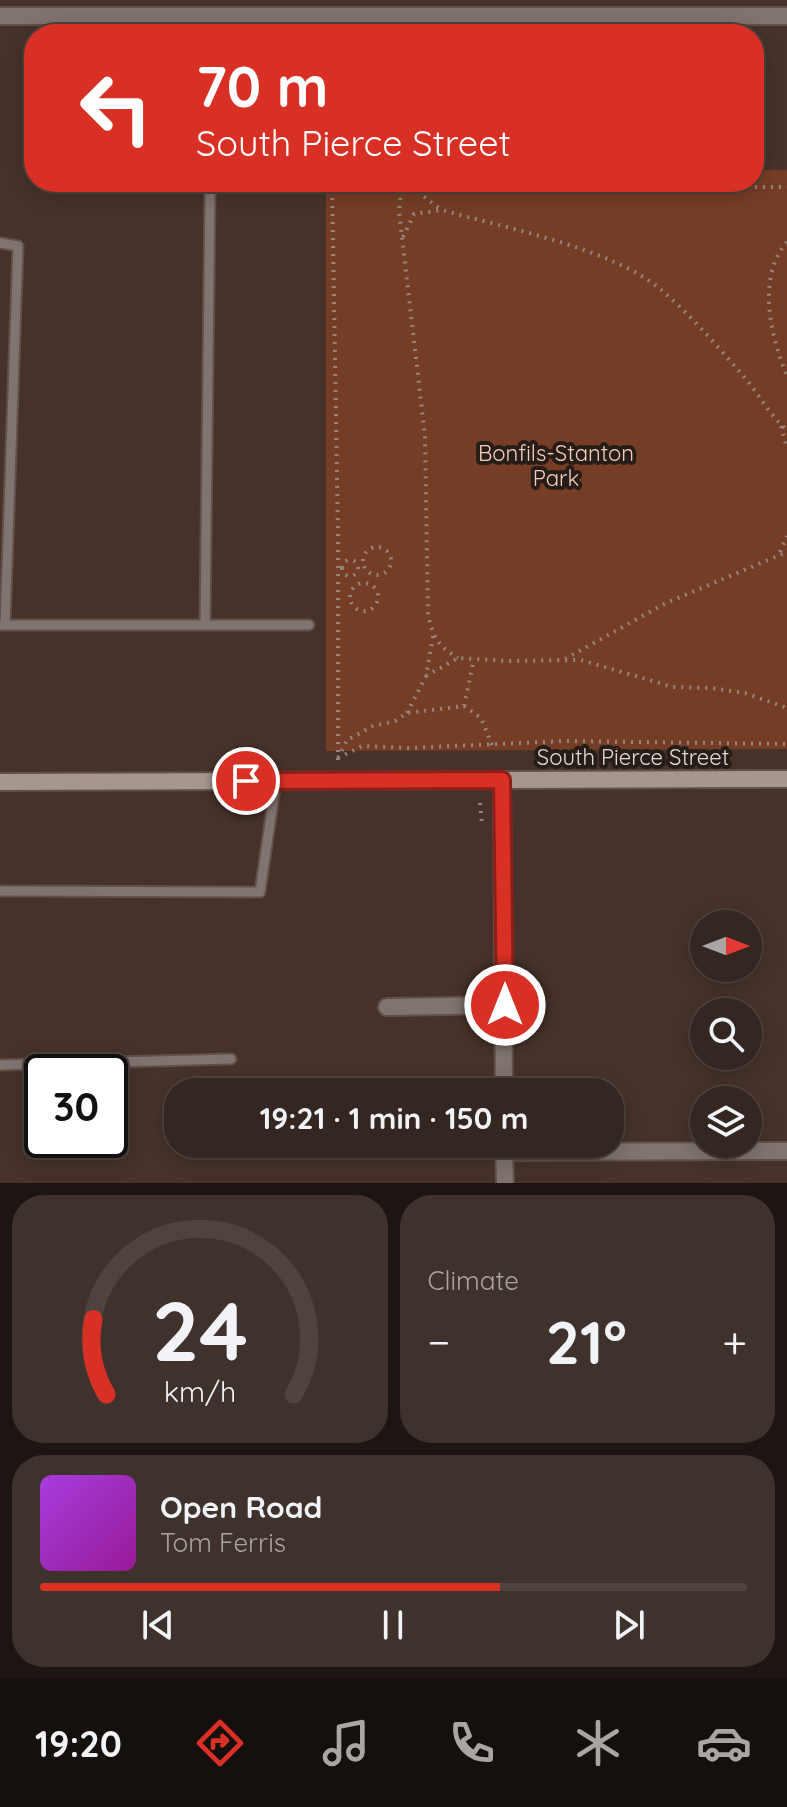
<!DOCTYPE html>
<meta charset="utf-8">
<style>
:root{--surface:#342620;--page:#3f322d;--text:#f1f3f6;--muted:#a9a5a5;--line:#4e433e;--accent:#d93025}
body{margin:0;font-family:Quicksand,sans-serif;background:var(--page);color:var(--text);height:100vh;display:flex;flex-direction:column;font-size:30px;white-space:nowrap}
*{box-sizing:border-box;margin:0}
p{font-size:26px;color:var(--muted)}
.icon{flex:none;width:44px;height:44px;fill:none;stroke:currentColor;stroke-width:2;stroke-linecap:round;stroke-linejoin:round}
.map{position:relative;height:1183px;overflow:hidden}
.details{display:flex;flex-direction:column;gap:12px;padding:12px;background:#1d1512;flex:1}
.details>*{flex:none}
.banner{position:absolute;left:24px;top:24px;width:740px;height:168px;border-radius:32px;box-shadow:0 4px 20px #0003,0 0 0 2px var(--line);background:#d93025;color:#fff;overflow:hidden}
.needle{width:52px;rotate:90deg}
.controls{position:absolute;left:690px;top:910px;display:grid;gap:16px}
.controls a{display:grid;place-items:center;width:72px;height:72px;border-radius:50%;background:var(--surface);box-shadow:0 4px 20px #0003,0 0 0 2px var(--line);font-size:40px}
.speed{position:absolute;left:24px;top:1054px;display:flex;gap:16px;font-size:40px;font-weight:700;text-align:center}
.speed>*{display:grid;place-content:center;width:104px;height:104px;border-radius:50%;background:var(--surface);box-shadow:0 4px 20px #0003,0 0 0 2px var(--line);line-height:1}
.speed .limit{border:4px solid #111;border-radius:12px;background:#fff;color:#111}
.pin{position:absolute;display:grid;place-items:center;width:68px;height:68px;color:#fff;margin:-34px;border:4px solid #fff;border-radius:50%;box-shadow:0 2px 8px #0007}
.me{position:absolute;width:88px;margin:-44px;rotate:0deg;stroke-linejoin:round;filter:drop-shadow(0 0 6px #0008)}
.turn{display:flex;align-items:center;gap:28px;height:168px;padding:0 40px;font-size:36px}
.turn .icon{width:104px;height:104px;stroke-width:2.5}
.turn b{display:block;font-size:56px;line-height:68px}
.big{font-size:60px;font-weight:700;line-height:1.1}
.details .tile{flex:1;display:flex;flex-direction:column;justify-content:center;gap:12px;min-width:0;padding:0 28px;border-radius:32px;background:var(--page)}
.details .dial{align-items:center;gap:0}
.dial svg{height:208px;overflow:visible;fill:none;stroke:var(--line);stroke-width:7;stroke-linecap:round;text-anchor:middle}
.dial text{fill:var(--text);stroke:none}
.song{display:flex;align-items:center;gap:24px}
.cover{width:96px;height:96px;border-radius:12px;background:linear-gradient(135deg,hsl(280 70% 55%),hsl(300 70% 35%))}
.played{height:8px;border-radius:4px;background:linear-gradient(90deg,var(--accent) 65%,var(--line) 65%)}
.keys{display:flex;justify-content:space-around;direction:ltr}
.heat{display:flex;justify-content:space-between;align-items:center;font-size:44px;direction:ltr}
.details .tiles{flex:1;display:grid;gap:12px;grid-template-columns:1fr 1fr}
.tile:last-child{grid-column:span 2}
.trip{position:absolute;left:164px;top:1078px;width:460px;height:80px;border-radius:32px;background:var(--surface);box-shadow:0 4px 20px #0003,0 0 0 2px var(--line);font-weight:700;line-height:80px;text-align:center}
.tabs{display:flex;height:128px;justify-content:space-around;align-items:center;background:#150f0d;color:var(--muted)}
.tabs .icon{width:56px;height:56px}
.tabs .on{color:var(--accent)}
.tabs b{font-size:36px;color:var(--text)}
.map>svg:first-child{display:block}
</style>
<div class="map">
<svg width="787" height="1183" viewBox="0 0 787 1183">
<rect width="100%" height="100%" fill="#46322a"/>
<path fill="#753d25" d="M754,170h33v579l-461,2v-569h428z"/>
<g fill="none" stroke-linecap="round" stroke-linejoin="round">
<g stroke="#625048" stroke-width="13">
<path id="lane" d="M0,243l18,3 -13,379
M0,625h309
M205,625l5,-432
M0,891l260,1 16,-111
M0,1065l231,-6"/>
</g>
<g stroke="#625048" stroke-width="20">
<path id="street" d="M0,16h787
M502,780l2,312
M387,1007l118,-2
M504,1145l1,38
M504,1152l283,-1"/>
</g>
<g stroke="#625048" stroke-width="20">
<path id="secondary" d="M0,782l787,-3"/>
</g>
<path stroke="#95857e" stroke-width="4" stroke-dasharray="2 6" stroke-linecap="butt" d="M332,182l6,353v229
M402,182l-3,29 26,225 3,179c6,23 9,30 30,43
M405,182l35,27
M443,182l118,5h226
M403,237l11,-23 28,-4c63,18 169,38 218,79 30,25 59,59 85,89 14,16 25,38 42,52
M787,242c-31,35 -16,96 0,134
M781,426l6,22
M363 561a14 14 0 1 1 28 0a14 14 0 1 1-28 0Z
M780,552l7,-16
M342 568a8 8 0 1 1 16 0a8 8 0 1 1-16 0Z
M350 597a14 14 0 1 1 28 0a14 14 0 1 1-28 0Z
M565,659l101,-56 121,-51
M426,676l32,-18 51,3 72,-1 92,27 38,1 34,5 42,15
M464,706l10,-47
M407,713l19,-37 7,-40
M338,758l24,-12 47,2 156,-7 222,3
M338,758l9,-18 26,-14 22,-5 12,-8 57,-7 17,12 11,27
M480,803l2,21"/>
<use href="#lane" stroke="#7f7470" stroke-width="9"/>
<use href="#street" stroke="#7f7470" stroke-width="16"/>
<use href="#secondary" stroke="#a6968f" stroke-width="16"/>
</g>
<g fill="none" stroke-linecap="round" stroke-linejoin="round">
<g stroke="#8d1f18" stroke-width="20">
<path id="route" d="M246,781l256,-1 3,225"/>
</g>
<use href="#route" stroke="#d93025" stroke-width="14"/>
</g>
<g text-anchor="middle" stroke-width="8" stroke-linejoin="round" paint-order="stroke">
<g font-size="22" fill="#f9ccba" stroke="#261d19">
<text x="556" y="461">Bonfils-Stanton<tspan x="556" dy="25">Park</tspan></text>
</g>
<g font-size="22" fill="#e4d7d2" stroke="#261d19">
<text x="633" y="765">South Pierce Street</text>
</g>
</g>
</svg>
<div class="controls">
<a><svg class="needle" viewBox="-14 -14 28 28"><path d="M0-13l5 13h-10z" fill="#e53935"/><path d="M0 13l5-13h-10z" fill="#a9a5a5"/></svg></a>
<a><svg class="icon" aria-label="search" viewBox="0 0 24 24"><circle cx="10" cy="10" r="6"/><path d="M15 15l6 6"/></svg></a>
<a><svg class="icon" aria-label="layers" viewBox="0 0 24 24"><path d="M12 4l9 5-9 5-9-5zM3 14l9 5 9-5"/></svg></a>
</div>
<div class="speed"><div class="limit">30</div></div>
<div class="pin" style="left:246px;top:781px;background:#d93025"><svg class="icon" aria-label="arrive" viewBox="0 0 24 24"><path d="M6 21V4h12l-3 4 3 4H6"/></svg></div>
<svg class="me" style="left:505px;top:1005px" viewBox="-20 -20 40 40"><circle r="17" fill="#d93025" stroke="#fff" stroke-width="3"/><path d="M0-11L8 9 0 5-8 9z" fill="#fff"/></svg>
<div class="trip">19:21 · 1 min · 150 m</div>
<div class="banner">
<div class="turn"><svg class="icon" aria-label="left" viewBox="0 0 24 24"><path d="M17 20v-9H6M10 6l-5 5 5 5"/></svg><div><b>70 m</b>South Pierce Street</div></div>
</div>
</div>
<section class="details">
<div class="tiles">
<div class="tile dial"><svg viewBox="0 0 100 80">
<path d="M14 69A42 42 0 1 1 86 69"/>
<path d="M14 69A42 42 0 0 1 9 40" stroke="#d93025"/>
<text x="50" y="56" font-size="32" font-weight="700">24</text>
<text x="50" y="72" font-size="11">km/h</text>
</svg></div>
<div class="tile"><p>Climate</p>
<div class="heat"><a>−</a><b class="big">21°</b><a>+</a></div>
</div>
<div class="tile">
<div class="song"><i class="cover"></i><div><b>Open Road</b><p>Tom Ferris</p></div></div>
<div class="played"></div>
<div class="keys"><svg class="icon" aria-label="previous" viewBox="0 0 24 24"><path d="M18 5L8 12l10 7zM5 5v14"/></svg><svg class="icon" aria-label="pause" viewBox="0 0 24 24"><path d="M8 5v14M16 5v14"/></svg><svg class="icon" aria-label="next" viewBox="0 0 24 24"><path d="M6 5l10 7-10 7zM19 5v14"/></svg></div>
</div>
</div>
</section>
<nav class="tabs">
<b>19:20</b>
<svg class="icon on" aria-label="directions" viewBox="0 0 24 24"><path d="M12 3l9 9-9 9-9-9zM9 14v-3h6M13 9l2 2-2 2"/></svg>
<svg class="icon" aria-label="music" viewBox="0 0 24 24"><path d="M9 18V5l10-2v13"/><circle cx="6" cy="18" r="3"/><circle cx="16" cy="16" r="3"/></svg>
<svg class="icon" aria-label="phone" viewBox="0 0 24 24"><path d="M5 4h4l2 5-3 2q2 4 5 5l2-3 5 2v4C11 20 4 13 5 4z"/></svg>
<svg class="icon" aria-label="climate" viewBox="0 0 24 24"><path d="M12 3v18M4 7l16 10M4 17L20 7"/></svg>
<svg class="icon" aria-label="car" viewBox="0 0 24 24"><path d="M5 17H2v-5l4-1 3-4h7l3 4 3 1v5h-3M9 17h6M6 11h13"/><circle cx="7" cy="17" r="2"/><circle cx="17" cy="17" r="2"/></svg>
</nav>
